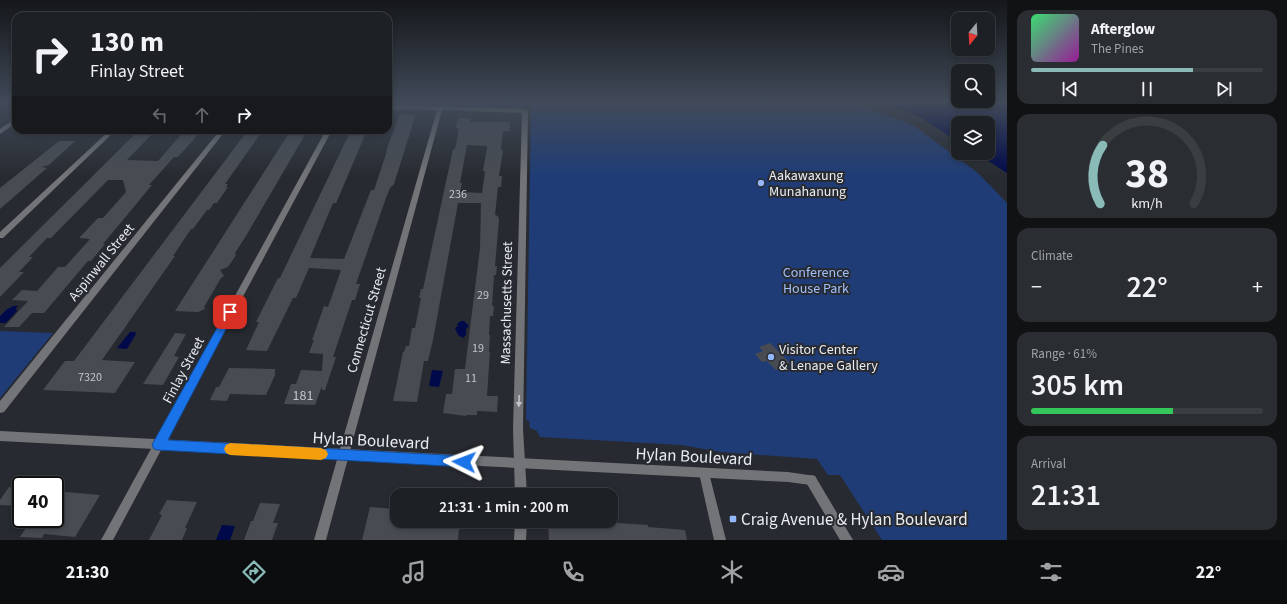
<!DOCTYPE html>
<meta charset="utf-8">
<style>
:root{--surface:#1d2024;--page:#2a2d31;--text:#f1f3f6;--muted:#a0a3a6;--line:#3b3e41;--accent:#8bbbb9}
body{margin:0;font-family:"Source Sans 3",sans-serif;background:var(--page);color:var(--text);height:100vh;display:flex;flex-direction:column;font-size:15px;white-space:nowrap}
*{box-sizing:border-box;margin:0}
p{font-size:13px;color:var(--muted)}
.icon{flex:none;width:22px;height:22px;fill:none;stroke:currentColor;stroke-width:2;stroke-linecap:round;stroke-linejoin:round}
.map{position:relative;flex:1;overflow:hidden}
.panel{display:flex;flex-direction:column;gap:10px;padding:10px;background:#101214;width:280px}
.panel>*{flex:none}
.hud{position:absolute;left:12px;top:12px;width:380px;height:122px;border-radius:12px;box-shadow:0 2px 6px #0003,0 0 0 1px var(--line);background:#1d2024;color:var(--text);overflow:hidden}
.needle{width:26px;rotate:198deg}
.controls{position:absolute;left:951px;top:12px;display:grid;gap:8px}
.controls a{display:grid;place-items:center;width:44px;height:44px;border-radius:8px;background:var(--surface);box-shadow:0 2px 6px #0003,0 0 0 1px var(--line);font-size:20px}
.speed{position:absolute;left:12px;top:476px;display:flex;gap:8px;font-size:20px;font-weight:700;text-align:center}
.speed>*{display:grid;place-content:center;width:52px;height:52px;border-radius:50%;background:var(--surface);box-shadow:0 2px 6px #0003,0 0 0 1px var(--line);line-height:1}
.speed .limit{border:2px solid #111;border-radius:6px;background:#fff;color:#111}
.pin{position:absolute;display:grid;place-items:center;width:34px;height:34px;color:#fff;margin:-17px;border-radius:8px;box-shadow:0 2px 6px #0006}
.me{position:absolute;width:44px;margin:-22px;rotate:273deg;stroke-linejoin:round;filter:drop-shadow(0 0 3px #0008)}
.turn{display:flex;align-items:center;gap:14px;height:84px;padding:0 12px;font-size:18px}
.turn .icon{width:52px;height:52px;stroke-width:2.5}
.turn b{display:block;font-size:28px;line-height:34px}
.lanes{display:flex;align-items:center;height:38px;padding:0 12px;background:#0003;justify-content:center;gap:20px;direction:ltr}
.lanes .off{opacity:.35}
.big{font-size:30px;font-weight:600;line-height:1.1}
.panel .tile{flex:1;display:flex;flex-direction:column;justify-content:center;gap:6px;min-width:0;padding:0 14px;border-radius:12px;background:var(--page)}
.panel .dial{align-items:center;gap:0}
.dial svg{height:104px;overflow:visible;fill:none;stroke:var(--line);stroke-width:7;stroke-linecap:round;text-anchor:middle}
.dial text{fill:var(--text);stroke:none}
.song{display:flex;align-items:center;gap:12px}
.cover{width:48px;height:48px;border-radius:6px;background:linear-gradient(135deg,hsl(140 70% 55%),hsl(300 70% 35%))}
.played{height:4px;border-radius:2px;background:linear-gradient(90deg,var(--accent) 70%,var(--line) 70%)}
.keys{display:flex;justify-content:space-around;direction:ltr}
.heat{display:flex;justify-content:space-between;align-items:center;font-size:22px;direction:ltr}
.charge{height:6px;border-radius:3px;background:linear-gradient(90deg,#34c759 61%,var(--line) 0)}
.trip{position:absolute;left:390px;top:488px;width:228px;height:40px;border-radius:12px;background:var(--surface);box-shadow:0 2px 6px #0003,0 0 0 1px var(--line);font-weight:600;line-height:40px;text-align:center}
.dock{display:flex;height:64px;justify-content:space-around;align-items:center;background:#0c0d0e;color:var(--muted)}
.dock .icon{width:28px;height:28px}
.dock .active{color:var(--accent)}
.dock b{font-size:18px;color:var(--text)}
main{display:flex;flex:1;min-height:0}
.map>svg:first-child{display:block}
</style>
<main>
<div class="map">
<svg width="1007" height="540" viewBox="0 0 1007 540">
<rect width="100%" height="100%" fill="#272a30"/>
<path fill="#1f3c76" d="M388,102h465l60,23 65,48 29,30v337h-125l-42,-65h-12l-11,-16 -96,-7 -40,-7 -141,-8 -3,-6 -7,-3 -1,-7 -3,-1 5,-313 -143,-4z
M0,331l53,2 -53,65z"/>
<path fill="#00094a" d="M884,102h123v71l-31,-20h12v-30h-30v19l-35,-23z
M13,306h5l-2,2 1,3 -11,12h-6v-7l6,-6z
M461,321h3l5,5 -3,3v6l-3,3 -5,-3 -3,-7 3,-2 -1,-2z
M130,332h6l-1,2h1l-9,15 -10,-1z
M432,370l11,1 -4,16 -10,-1z
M222,525l13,1 -5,14h-14z"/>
<path fill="#484c52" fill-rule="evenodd" d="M400,114l16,1 -1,2 -21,67 -4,4 -4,10 -30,86h4l-5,16h-3l-19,57h3l-11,33h-3v-4l-7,19 -31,-1 7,-20h5l5,-14 21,1 1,-17 -14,-1 5,-13h-2l12,-34 4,1 13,-37 -32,-2 -13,30h-3l-26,53 -21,-1 13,-28h-3l22,-44h2l71,-148h16l-27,64 -4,9h-3l-23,55 34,1 27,-69h3l13,-39h-1z
M458,118h13l-1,4h40v9h-7l-2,19h2l-4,26h3l-1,11h-3l-3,28 3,1 1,4 -4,46h2l-1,9h-2l-2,31h2l-1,10h-3l-1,19h1l-1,17h1l-3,44h11l-1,16 -20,-1v4h-11v1l-23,-3 3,-19h6l3,-25h10l15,-121 1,-45h-23l-25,137 -5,21h-4l-7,41 -24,-1 10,-49h1l2,-6h3l3,-18h3l6,-30h-2l2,-9h2l30,-140h2l4,-20 -3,-1zM467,145l20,1v2l-4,23h2l-3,22 -22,-1 2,-9h-2z
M139,130h17l-29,30 31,1 27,-31h17l-24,27h-4l-25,28h3l-49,59h2l-14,17h-3l-44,52h-12l-13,14h-15l24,-26 -16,-1 10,-10 15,1 21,-24h7l25,-28 -11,-1 19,-20h5l23,-26 -3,-12h-15l-57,58h-4l-18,19h4l-14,15h5l-24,25v-29z
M248,130h15l-38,54h3l-2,3h2l-11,16h-3l-5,7h-2l-14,19h-2l-18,27h2l-73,104 33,2 -20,31 -72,-3 22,-29h9z
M289,133h17l-60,103 -11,17 1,2 -8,12 -8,3 4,6 -3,2 -17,29 1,2 -7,3 -23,-1z
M59,141h16l-26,24 -8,2 6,1 -47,41v-21z
M175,333l11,1 -12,22 5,1 -16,28 -20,-1z
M770,343l21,21 -15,6 -9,-9 -5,1 -7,-8 8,-3 -4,-4z
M229,368l46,1v6l-9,20 -36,-1 -3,7 -17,-1 6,-13h3z
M9,487l12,1v18l-21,-1v-5z
M55,491l45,4 -25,42 -31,-3 -2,4 -22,-1 12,-18h23z
M167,500l30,2 -12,26h2l-5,12h-33l13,-25 -3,-1z
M260,503l20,1 -7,19h5l-6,17h-28l7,-19h2z
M370,507l25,2 -3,12h68l-2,19h-96z
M586,521l62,4v2l37,3 2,10h-138l-1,-18 38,2z"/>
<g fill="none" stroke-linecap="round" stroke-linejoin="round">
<path fill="#727477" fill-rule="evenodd" d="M388,105l137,4 3,2 -5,318 4,66h-12l-2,-66 9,-316 -80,-3 -116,430h-12l123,-430 -49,-1z
M16,118v5l-16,11v-5z
M110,130h6l-113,108h-3v-6z
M220,130h6l-222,282 -4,1v-12z
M326,130h6l-219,410h-12z
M704,468l4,1 1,4 17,67h-12l-15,-67 1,-4z
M811,475l4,1 38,64h-13l-33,-56 -2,-4 2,-4z
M515,521h12l-1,19h-12z"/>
<path fill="#727477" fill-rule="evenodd" d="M0,431l788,41 27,4 2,4 -2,4 -4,1 -23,-3 -788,-41z"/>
</g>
<defs><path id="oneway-solid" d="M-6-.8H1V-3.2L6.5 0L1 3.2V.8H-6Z"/></defs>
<use fill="#bfc2c6" href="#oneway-solid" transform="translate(519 401) rotate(92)"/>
<linearGradient id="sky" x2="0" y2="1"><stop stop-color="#15171a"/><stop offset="0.58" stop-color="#414a59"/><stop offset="1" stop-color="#414a59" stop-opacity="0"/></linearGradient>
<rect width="1007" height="177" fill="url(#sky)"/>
<path fill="#1a73e8" stroke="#114b97" d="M230,309l4,1 1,2 -67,128 296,16 4,1 2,5 -2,4 -4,1 -306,-17 -4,-1 -2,-4 2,-4 73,-131z"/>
<path fill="#f59e0b" d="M230,443l91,5 5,2 2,4 -2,4 -5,2 -91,-5 -4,-2 -2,-4 2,-4z"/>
<g fill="#92b7fd" stroke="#272a30" stroke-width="1.5">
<circle cx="761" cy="183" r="4"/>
<circle cx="771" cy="357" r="4"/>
<rect x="729" y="515" width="8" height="8" rx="2"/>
</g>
<g text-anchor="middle" stroke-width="4" stroke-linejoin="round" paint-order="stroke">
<g font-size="12" fill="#c1c4c8">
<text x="458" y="198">236</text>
<text x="483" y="299">29</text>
<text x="478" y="352">19</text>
<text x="90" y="381">7320</text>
<text x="471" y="382">11</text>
</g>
<g font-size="14" fill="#e9ecf0" stroke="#272a30" text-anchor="start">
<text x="769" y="180">Aakawaxung<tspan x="769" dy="16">Munahanung</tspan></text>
<text x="779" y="354">Visitor Center<tspan x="779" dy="16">&amp; Lenape Gallery</tspan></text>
</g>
<g font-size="14" fill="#e9ecf0" stroke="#272a30">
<text transform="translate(101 262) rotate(-51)" y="5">Aspinwall Street</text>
<text transform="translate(506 303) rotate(-89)" y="5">Massachusetts Street</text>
<text transform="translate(366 320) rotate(-74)" y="5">Connecticut Street</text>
<text transform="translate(183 370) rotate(-62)" y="5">Finlay Street</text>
</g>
<g font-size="14" fill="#a0c0f9" stroke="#272a30">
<text x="816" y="277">Conference<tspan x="816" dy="16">House Park</tspan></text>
</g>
<g font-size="14" fill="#c1c4c8">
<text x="303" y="400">181</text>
</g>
<g font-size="17" fill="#e9ecf0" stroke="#272a30">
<text transform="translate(371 440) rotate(3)" y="6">Hylan Boulevard</text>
<text transform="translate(694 456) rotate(3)" y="6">Hylan Boulevard</text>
</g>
<g font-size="17" fill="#e9ecf0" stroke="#272a30" text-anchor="start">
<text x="741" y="525">Craig Avenue &amp; Hylan Boulevard</text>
</g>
</g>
</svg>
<div class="controls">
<a><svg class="needle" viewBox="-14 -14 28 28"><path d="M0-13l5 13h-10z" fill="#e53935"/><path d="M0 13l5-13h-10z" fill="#a0a3a6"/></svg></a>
<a><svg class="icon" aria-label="search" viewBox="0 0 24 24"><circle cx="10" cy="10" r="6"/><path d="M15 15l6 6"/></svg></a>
<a><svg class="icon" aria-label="layers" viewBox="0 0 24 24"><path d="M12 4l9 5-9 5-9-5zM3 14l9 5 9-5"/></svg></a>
</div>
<div class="speed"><div class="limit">40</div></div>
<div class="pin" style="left:230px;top:312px;background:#d93025"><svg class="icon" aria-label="arrive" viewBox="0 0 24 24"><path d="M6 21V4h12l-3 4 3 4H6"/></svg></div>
<svg class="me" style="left:464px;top:462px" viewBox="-20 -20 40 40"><path d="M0-17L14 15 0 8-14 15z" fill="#1a73e8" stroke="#fff" stroke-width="4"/></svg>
<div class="trip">21:31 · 1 min · 200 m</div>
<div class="hud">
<div class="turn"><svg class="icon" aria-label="right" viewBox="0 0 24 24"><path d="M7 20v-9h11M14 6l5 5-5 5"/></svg><div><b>130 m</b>Finlay Street</div></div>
<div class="lanes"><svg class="icon off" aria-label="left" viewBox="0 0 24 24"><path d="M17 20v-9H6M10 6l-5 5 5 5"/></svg><svg class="icon off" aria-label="ahead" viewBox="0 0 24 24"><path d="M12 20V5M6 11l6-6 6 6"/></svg><svg class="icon" aria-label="right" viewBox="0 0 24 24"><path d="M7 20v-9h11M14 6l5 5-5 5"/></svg></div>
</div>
</div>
<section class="panel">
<div class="tile">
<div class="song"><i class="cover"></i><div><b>Afterglow</b><p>The Pines</p></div></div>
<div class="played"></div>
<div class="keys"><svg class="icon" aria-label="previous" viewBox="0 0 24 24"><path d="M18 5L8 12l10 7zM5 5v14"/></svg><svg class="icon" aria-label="pause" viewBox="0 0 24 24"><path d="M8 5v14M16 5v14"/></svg><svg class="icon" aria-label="next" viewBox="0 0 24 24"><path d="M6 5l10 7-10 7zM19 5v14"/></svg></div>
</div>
<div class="tile dial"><svg viewBox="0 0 100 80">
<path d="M14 69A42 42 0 1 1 86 69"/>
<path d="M14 69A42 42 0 0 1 16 24" stroke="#8bbbb9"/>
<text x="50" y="56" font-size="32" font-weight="700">38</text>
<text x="50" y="72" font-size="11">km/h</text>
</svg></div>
<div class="tile"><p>Climate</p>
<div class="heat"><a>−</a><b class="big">22°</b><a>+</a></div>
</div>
<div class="tile"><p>Range · 61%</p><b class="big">305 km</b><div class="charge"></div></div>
<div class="tile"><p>Arrival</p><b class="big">21:31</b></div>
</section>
</main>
<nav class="dock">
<b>21:30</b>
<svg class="icon active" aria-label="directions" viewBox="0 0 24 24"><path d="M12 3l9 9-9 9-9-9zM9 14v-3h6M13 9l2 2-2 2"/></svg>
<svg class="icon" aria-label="music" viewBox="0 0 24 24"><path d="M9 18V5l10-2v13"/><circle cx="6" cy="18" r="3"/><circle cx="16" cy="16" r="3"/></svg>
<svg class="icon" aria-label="phone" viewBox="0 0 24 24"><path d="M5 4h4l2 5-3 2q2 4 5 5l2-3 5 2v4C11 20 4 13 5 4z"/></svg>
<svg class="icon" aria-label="climate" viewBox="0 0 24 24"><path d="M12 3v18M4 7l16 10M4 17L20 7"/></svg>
<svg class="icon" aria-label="car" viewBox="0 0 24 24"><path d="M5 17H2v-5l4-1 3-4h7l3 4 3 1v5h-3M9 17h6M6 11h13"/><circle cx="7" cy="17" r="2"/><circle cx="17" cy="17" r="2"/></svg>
<svg class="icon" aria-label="filters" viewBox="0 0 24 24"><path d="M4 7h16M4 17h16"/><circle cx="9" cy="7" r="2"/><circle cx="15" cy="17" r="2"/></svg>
<b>22°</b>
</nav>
